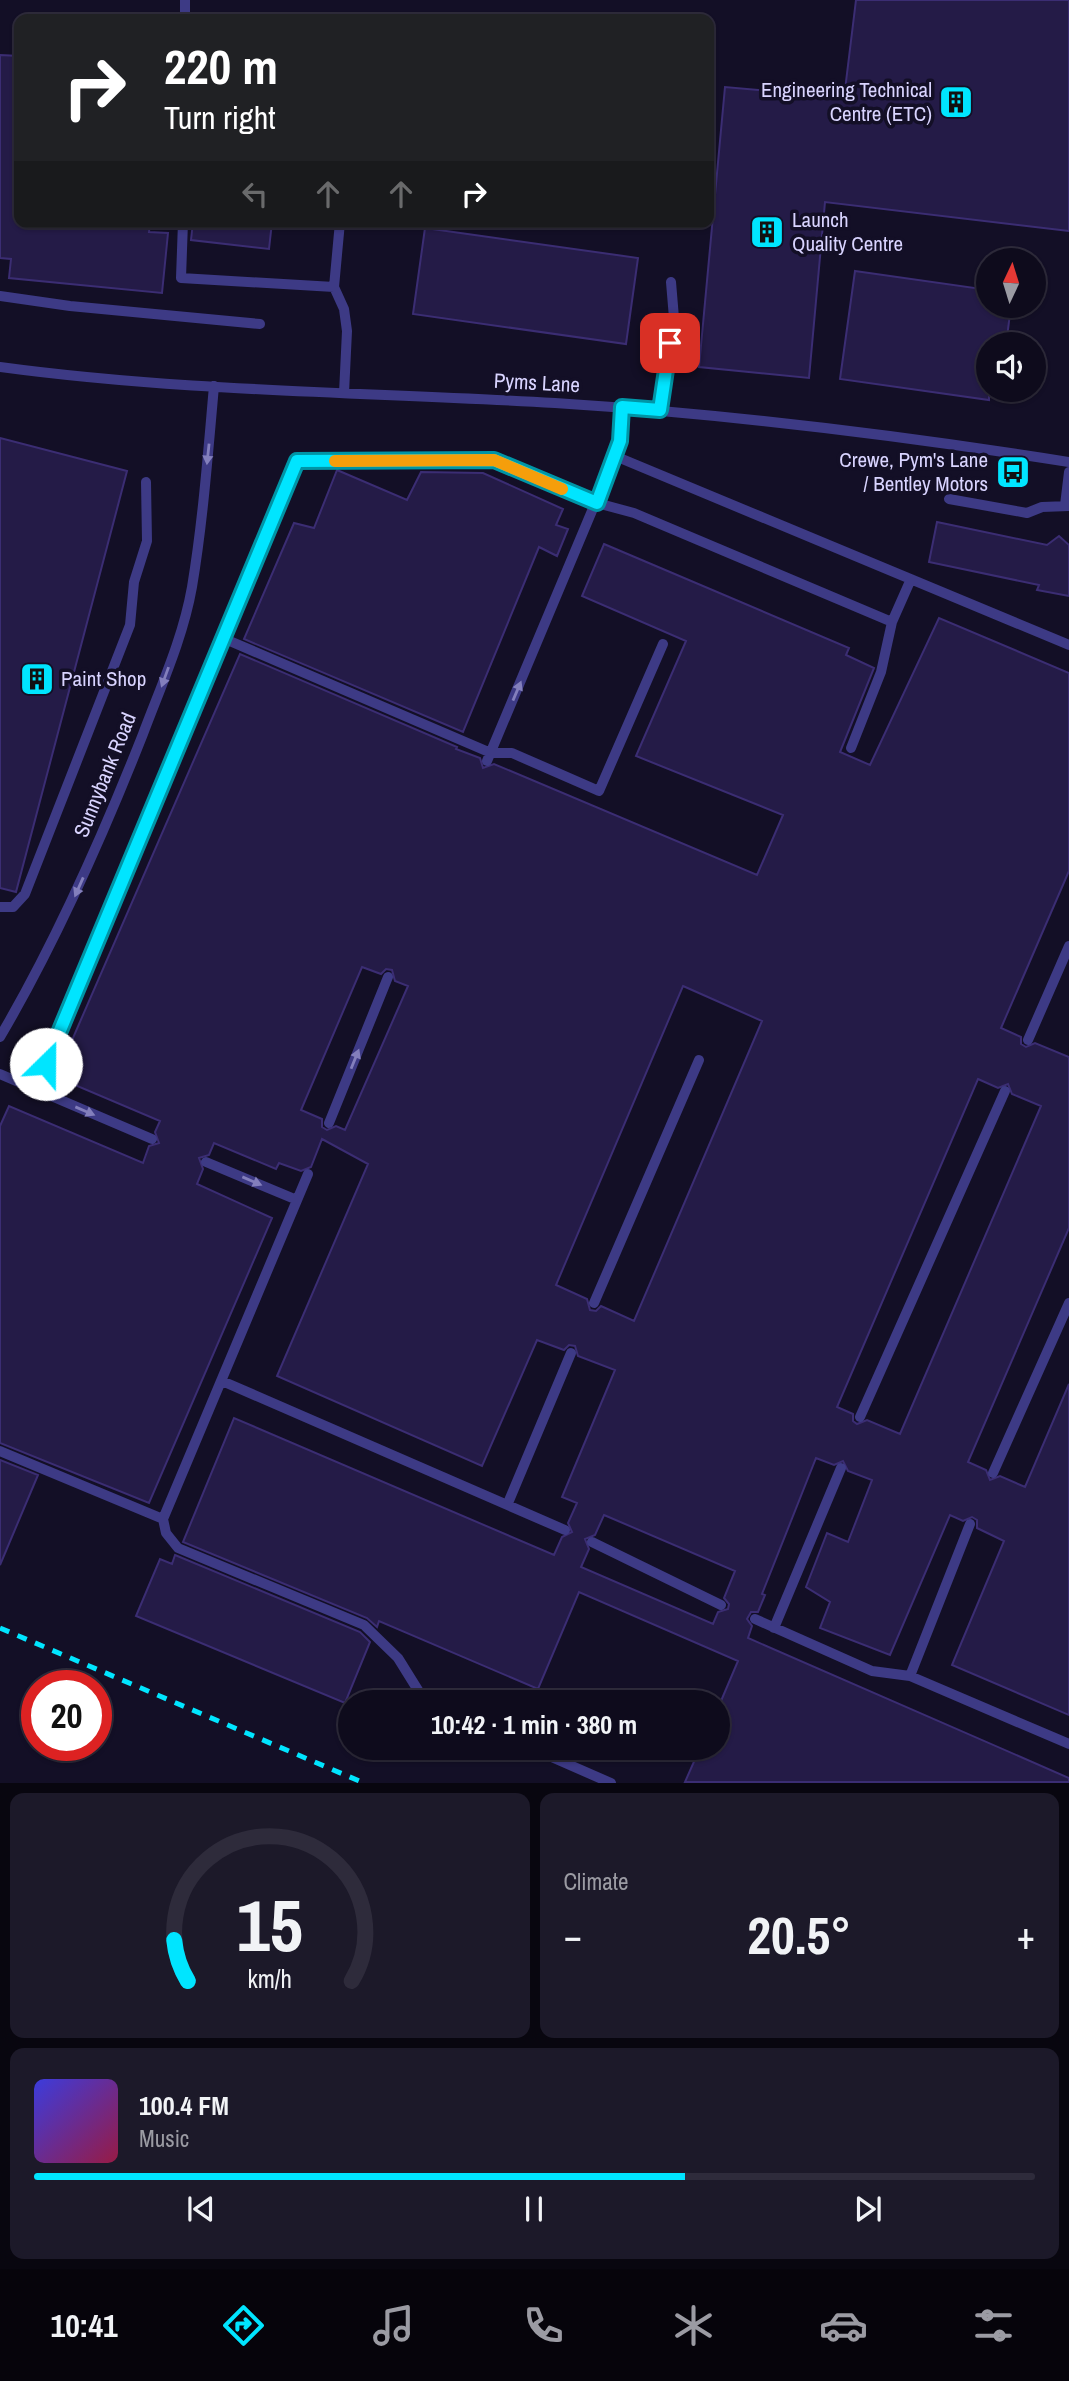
<!DOCTYPE html>
<meta charset="utf-8">
<style>
:root{--surface:#0e0b1c;--page:#1c1929;--text:#f1f3f6;--muted:#9b9ba3;--line:#2e2b3b;--accent:#00e5ff}
body{margin:0;font-family:"Archivo Narrow",sans-serif;background:var(--page);color:var(--text);height:100vh;display:flex;flex-direction:column;font-size:26px;white-space:nowrap}
*{box-sizing:border-box;margin:0}
p{font-size:23px;color:var(--muted)}
.icon{flex:none;width:38px;height:38px;fill:none;stroke:currentColor;stroke-width:2;stroke-linecap:round;stroke-linejoin:round}
.map{position:relative;height:1783px;overflow:hidden}
.panel{display:flex;flex-direction:column;gap:10px;padding:10px;background:#08060f;flex:1}
.panel>*{flex:none}
.hud{position:absolute;left:14px;top:14px;width:700px;height:214px;border-radius:14px;box-shadow:0 2px 5px #0004,0 0 0 2px var(--line);background:#202124;color:#fff;overflow:hidden}
.needle{width:46px;rotate:4deg}
.fabs{position:absolute;left:976px;top:248px;display:grid;gap:14px}
.fabs a{display:grid;place-items:center;width:70px;height:70px;border-radius:50%;background:var(--surface);box-shadow:0 2px 5px #0004,0 0 0 2px var(--line);font-size:35px}
.speed{position:absolute;left:21px;top:1670px;display:flex;gap:14px;font-size:35px;font-weight:700;text-align:center}
.speed>*{display:grid;place-content:center;width:91px;height:91px;border-radius:50%;background:var(--surface);box-shadow:0 2px 5px #0004,0 0 0 2px var(--line);line-height:1}
.speed .limit{border:10px solid #d22;background:#fff;color:#111}
.pin{position:absolute;display:grid;place-items:center;width:60px;height:60px;color:#fff;margin:-30px;border-radius:14px;box-shadow:0 4px 10px #0006}
.me{position:absolute;width:77px;margin:-38px;rotate:23deg;stroke-linejoin:round;filter:drop-shadow(0 0 5px #0008)}
.turn{display:flex;align-items:center;gap:24px;height:147px;padding:0 35px;font-size:32px}
.turn .icon{width:91px;height:91px;stroke-width:2.5}
.turn b{display:block;font-size:49px;line-height:60px}
.lanes{display:flex;align-items:center;height:66px;padding:0 35px;background:#0003;justify-content:center;gap:35px;direction:ltr}
.lanes .off{opacity:.35}
.big{font-size:52px;font-weight:700;line-height:1.1}
.panel .tile{flex:1;display:flex;flex-direction:column;justify-content:center;gap:10px;min-width:0;padding:0 24px;border-radius:14px;background:var(--page)}
.panel .dial{align-items:center;gap:0}
.dial svg{height:182px;overflow:visible;fill:none;stroke:var(--line);stroke-width:7;stroke-linecap:round;text-anchor:middle}
.dial text{fill:var(--text);stroke:none}
.song{display:flex;align-items:center;gap:21px}
.cover{width:84px;height:84px;border-radius:10px;background:linear-gradient(135deg,hsl(240 70% 55%),hsl(340 70% 35%))}
.played{height:7px;border-radius:4px;background:linear-gradient(90deg,var(--accent) 65%,var(--line) 65%)}
.keys{display:flex;justify-content:space-around;direction:ltr}
.heat{display:flex;justify-content:space-between;align-items:center;font-size:38px;direction:ltr}
.panel .tiles{flex:1;display:grid;gap:10px;grid-template-columns:1fr 1fr}
.tile:last-child{grid-column:span 2}
.trip{position:absolute;left:338px;top:1690px;width:392px;height:70px;border-radius:35px;background:var(--surface);box-shadow:0 2px 5px #0004,0 0 0 2px var(--line);font-weight:700;line-height:70px;text-align:center}
.tabs{display:flex;height:112px;justify-content:space-around;align-items:center;background:#06040b;color:var(--muted)}
.tabs .icon{width:49px;height:49px}
.tabs .on{color:var(--accent)}
.tabs b{font-size:32px;color:var(--text)}
.map>svg:first-child{display:block}
</style>
<div class="map">
<svg width="1069" height="1783" viewBox="0 0 1069 1783">
<rect width="100%" height="100%" fill="#130f26"/>
<path fill="#241b47" stroke="#3b2d73" stroke-width="2" fill-rule="evenodd" d="M856,0h213v231l-244,-29 -16,176 -110,-11 26,-280 119,11z
M0,55l19,1v166h131l-1,10 19,1 -6,60 -153,-15 2,-19 -11,-1z
M193,222h79l-3,27 -78,-9z
M425,228l213,30 -12,86 -213,-30z
M855,271l134,19v16h22l-5,39h-17v55l-149,-21z
M0,438l127,33 -111,421 -16,-4z
M337,470l70,30 14,-28 62,1 80,36 -7,16 12,4 -11,27 -18,-9 -76,185 -219,-93 50,-116 20,5z
M937,522l110,23 12,-9 10,9v51l-32,-6 2,-5 -110,-23z
M604,544l245,104 -3,7 28,13 -34,84 30,13 69,-147 130,55v198l-68,157 20,9v7l5,3 9,-4 34,14v171l-101,234 18,8 4,10 10,-4 25,11 44,-103v331l-117,-50 52,-124 -27,-13v-8l-5,-3 -9,4 -13,-6 -60,140 -70,-27 10,-26 -24,-15 21,-54 21,9 24,-62 -24,-9 -5,-10 -9,4 -18,-7 -54,136 3,1 -7,17h-7l-4,7 5,7 -4,12 321,140v4h-384l15,-34h18v-40l20,-47 -159,-69 -41,97 -159,-68 -2,6 -10,-9 -184,-76 51,-124 320,137 8,-18 10,-5 -4,-9 9,-20 -15,-6 53,-127 -37,-14 -3,-10 -6,-1 -5,5 -27,-10 -55,126 -205,-90 91,-212 -46,-25 -11,28 -10,4 -22,-8 -3,6 -62,-26 -5,12 -10,3 4,11 -6,15 75,34 -123,285 -149,-60v-317l9,-20 134,57 6,-17 10,-3 -4,-11 5,-11 -104,-44 184,-423 217,93 -1,2 24,9 3,10 11,-4 263,111 26,-60 -147,-59 50,-115 -104,-45zM362,967l19,7 5,-5 6,1 3,11 13,5 -63,144 -9,-4 -9,4 -5,-3v-8l-21,-9zM683,986l79,35 -128,300 -33,-15 -5,5 -6,-1 -3,-11 -31,-14zM978,1079l20,9 10,-4 4,10 29,12 -141,328 -33,-14 -10,4 -4,-3v-7l-16,-7zM604,1515l131,56 -11,27 5,6 -1,5 -10,3 -5,12 -132,-57 8,-18 -4,-10 10,-4z
M0,1460l38,15 -38,90z
M175,1555l185,77 10,10 -25,61 -209,-87 24,-57 12,5z"/>
<g fill="none" stroke-linecap="round" stroke-linejoin="round">
<path stroke="#3d3a85" stroke-width="10" d="M185,19v-19
M183,222l-2,56 153,9
M340,222l-6,65 10,22 3,22 -3,62
M0,296l70,10 190,18
M0,367c184,25 370,25 555,36 173,11 343,32 514,59
M660,410l14,-92 -3,-36
M615,456l454,189
M949,499l78,14 15,-6 27,-1
M1065,505l4,-33
M225,639l266,114h21l87,38 64,-147
M851,748l30,-76 11,-50 19,-43
M487,761l128,-305 7,-49
M0,907h13l12,-13 105,-269 4,-43 13,-41 -1,-59
M0,1037c57,-97 102,-199 143,-303 18,-48 40,-96 49,-147 11,-66 16,-134 22,-201
M1028,1040l41,-94
M0,1074l152,65
M35,1089l262,-628 197,-1 103,43 37,10 258,109
M329,1123l59,-146
M206,1162l91,38
M594,1303l105,-243
M222,1381l343,149
M860,1417l145,-326
M0,1451l163,68 145,-345
M993,1473l76,-170
M508,1503l63,-150
M163,1519l3,14 12,15 186,77 34,33 28,45
M592,1542l129,63
M755,1619l117,52 38,5 159,68
M774,1628l67,-160
M910,1676l60,-152
M531,1748l80,35"/>
<path stroke="#00e5ff" stroke-width="5" stroke-dasharray="10 9" stroke-linecap="butt" d="M0,1628l364,155"/>
</g>
<defs><path id="oneway-solid" d="M-6-.8H1V-3.2L6.5 0L1 3.2V.8H-6Z" transform="scale(1.75)"/></defs>
<g fill="#837fbc">
<use href="#oneway-solid" transform="translate(208 454) rotate(96)"/>
<use href="#oneway-solid" transform="translate(165 677) rotate(110)"/>
<use href="#oneway-solid" transform="translate(517 691) rotate(-67)"/>
<use href="#oneway-solid" transform="translate(79 887) rotate(114)"/>
<use href="#oneway-solid" transform="translate(355 1059) rotate(-68)"/>
<use href="#oneway-solid" transform="translate(85 1111) rotate(23)"/>
<use href="#oneway-solid" transform="translate(252 1181) rotate(23)"/>
</g>
<g fill="none" stroke-linecap="round" stroke-linejoin="round">
<g stroke="#0095a6" stroke-width="18">
<path id="route" d="M46,1064l251,-603 197,-1 103,43 23,-62 2,-34 38,3 10,-67"/>
</g>
<use href="#route" stroke="#00e5ff" stroke-width="12"/>
<path stroke="#f59e0b" stroke-width="12" d="M335,461l159,-1 68,29"/>
</g>
<defs>
<g id="building-square" transform="scale(1.75)"><rect x="-9" y="-9" width="18" height="18" rx="4" fill="#00e5ff" stroke="#130f26"/><path d="M-4-6H4V6H1V3H-1V6H-4ZM-2.5-4.3h1.7v1.8h-1.7ZM.8-4.3h1.7v1.8H.8ZM-2.5-1h1.7V.8h-1.7ZM.8-1h1.7V.8H.8Z" fill="#111"/></g>
<g id="bus-square" transform="scale(1.75)"><rect x="-9" y="-9" width="18" height="18" rx="4" fill="#00e5ff" stroke="#130f26"/><path d="M-5-6H5V4H4V6H2V4H-2V6H-4V4H-5ZM-3.5-4V0h7V-4ZM-3.5 1.2v1.5H-2V1.2ZM2 1.2v1.5H3.5V1.2Z" fill="#111"/></g>
</defs>
<g fill-rule="evenodd">
<use href="#building-square" x="956" y="102"/>
<use href="#building-square" x="767" y="232"/>
<use href="#bus-square" x="1013" y="472"/>
<use href="#building-square" x="37" y="679"/>
</g>
<g text-anchor="middle" stroke-width="7" stroke-linejoin="round" paint-order="stroke">
<g font-size="21" fill="#d9d4ff" stroke="#130f26" text-anchor="end">
<text x="932" y="97">Engineering Technical<tspan x="932" dy="24">Centre (ETC)</tspan></text>
<text x="792" y="227" text-anchor="start">Launch<tspan x="792" dy="24">Quality Centre</tspan></text>
<text x="988" y="467">Crewe, Pym's Lane<tspan x="988" dy="24">/ Bentley Motors</tspan></text>
<text x="61" y="686" text-anchor="start">Paint Shop</text>
</g>
<g font-size="21" fill="#d9d4ff" stroke="#130f26">
<text transform="translate(537 383) rotate(3)" y="7">Pyms Lane</text>
<text transform="translate(105 775) rotate(-68)" y="7">Sunnybank Road</text>
</g>
</g>
</svg>
<div class="fabs">
<a><svg class="needle" viewBox="-14 -14 28 28"><path d="M0-13l5 13h-10z" fill="#e53935"/><path d="M0 13l5-13h-10z" fill="#9b9ba3"/></svg></a>
<a><svg class="icon" aria-label="sound" viewBox="0 0 24 24"><path d="M4 9h4l5-4v14l-5-4H4zM17 9q2 3 0 6"/></svg></a>
</div>
<div class="speed"><div class="limit">20</div></div>
<div class="pin" style="left:670px;top:343px;background:#d93025"><svg class="icon" aria-label="arrive" viewBox="0 0 24 24"><path d="M6 21V4h12l-3 4 3 4H6"/></svg></div>
<svg class="me" style="left:46px;top:1064px" viewBox="-20 -20 40 40"><circle r="19" fill="#fff"/><path d="M0-13L10 11 0 6-10 11z" fill="#00e5ff"/></svg>
<div class="trip">10:42 · 1 min · 380 m</div>
<div class="hud">
<div class="turn"><svg class="icon" aria-label="right" viewBox="0 0 24 24"><path d="M7 20v-9h11M14 6l5 5-5 5"/></svg><div><b>220 m</b>Turn right</div></div>
<div class="lanes"><svg class="icon off" aria-label="left" viewBox="0 0 24 24"><path d="M17 20v-9H6M10 6l-5 5 5 5"/></svg><svg class="icon off" aria-label="ahead" viewBox="0 0 24 24"><path d="M12 20V5M6 11l6-6 6 6"/></svg><svg class="icon off" aria-label="ahead" viewBox="0 0 24 24"><path d="M12 20V5M6 11l6-6 6 6"/></svg><svg class="icon" aria-label="right" viewBox="0 0 24 24"><path d="M7 20v-9h11M14 6l5 5-5 5"/></svg></div>
</div>
</div>
<section class="panel">
<div class="tiles">
<div class="tile dial"><svg viewBox="0 0 100 80">
<path d="M14 69A42 42 0 1 1 86 69"/>
<path d="M14 69A42 42 0 0 1 8 51" stroke="#00e5ff"/>
<text x="50" y="56" font-size="32" font-weight="700">15</text>
<text x="50" y="72" font-size="11">km/h</text>
</svg></div>
<div class="tile"><p>Climate</p>
<div class="heat"><a>−</a><b class="big">20.5°</b><a>+</a></div>
</div>
<div class="tile">
<div class="song"><i class="cover"></i><div><b>100.4 FM</b><p>Music</p></div></div>
<div class="played"></div>
<div class="keys"><svg class="icon" aria-label="previous" viewBox="0 0 24 24"><path d="M18 5L8 12l10 7zM5 5v14"/></svg><svg class="icon" aria-label="pause" viewBox="0 0 24 24"><path d="M8 5v14M16 5v14"/></svg><svg class="icon" aria-label="next" viewBox="0 0 24 24"><path d="M6 5l10 7-10 7zM19 5v14"/></svg></div>
</div>
</div>
</section>
<nav class="tabs">
<b>10:41</b>
<svg class="icon on" aria-label="directions" viewBox="0 0 24 24"><path d="M12 3l9 9-9 9-9-9zM9 14v-3h6M13 9l2 2-2 2"/></svg>
<svg class="icon" aria-label="music" viewBox="0 0 24 24"><path d="M9 18V5l10-2v13"/><circle cx="6" cy="18" r="3"/><circle cx="16" cy="16" r="3"/></svg>
<svg class="icon" aria-label="phone" viewBox="0 0 24 24"><path d="M5 4h4l2 5-3 2q2 4 5 5l2-3 5 2v4C11 20 4 13 5 4z"/></svg>
<svg class="icon" aria-label="climate" viewBox="0 0 24 24"><path d="M12 3v18M4 7l16 10M4 17L20 7"/></svg>
<svg class="icon" aria-label="car" viewBox="0 0 24 24"><path d="M5 17H2v-5l4-1 3-4h7l3 4 3 1v5h-3M9 17h6M6 11h13"/><circle cx="7" cy="17" r="2"/><circle cx="17" cy="17" r="2"/></svg>
<svg class="icon" aria-label="filters" viewBox="0 0 24 24"><path d="M4 7h16M4 17h16"/><circle cx="9" cy="7" r="2"/><circle cx="15" cy="17" r="2"/></svg>
</nav>
